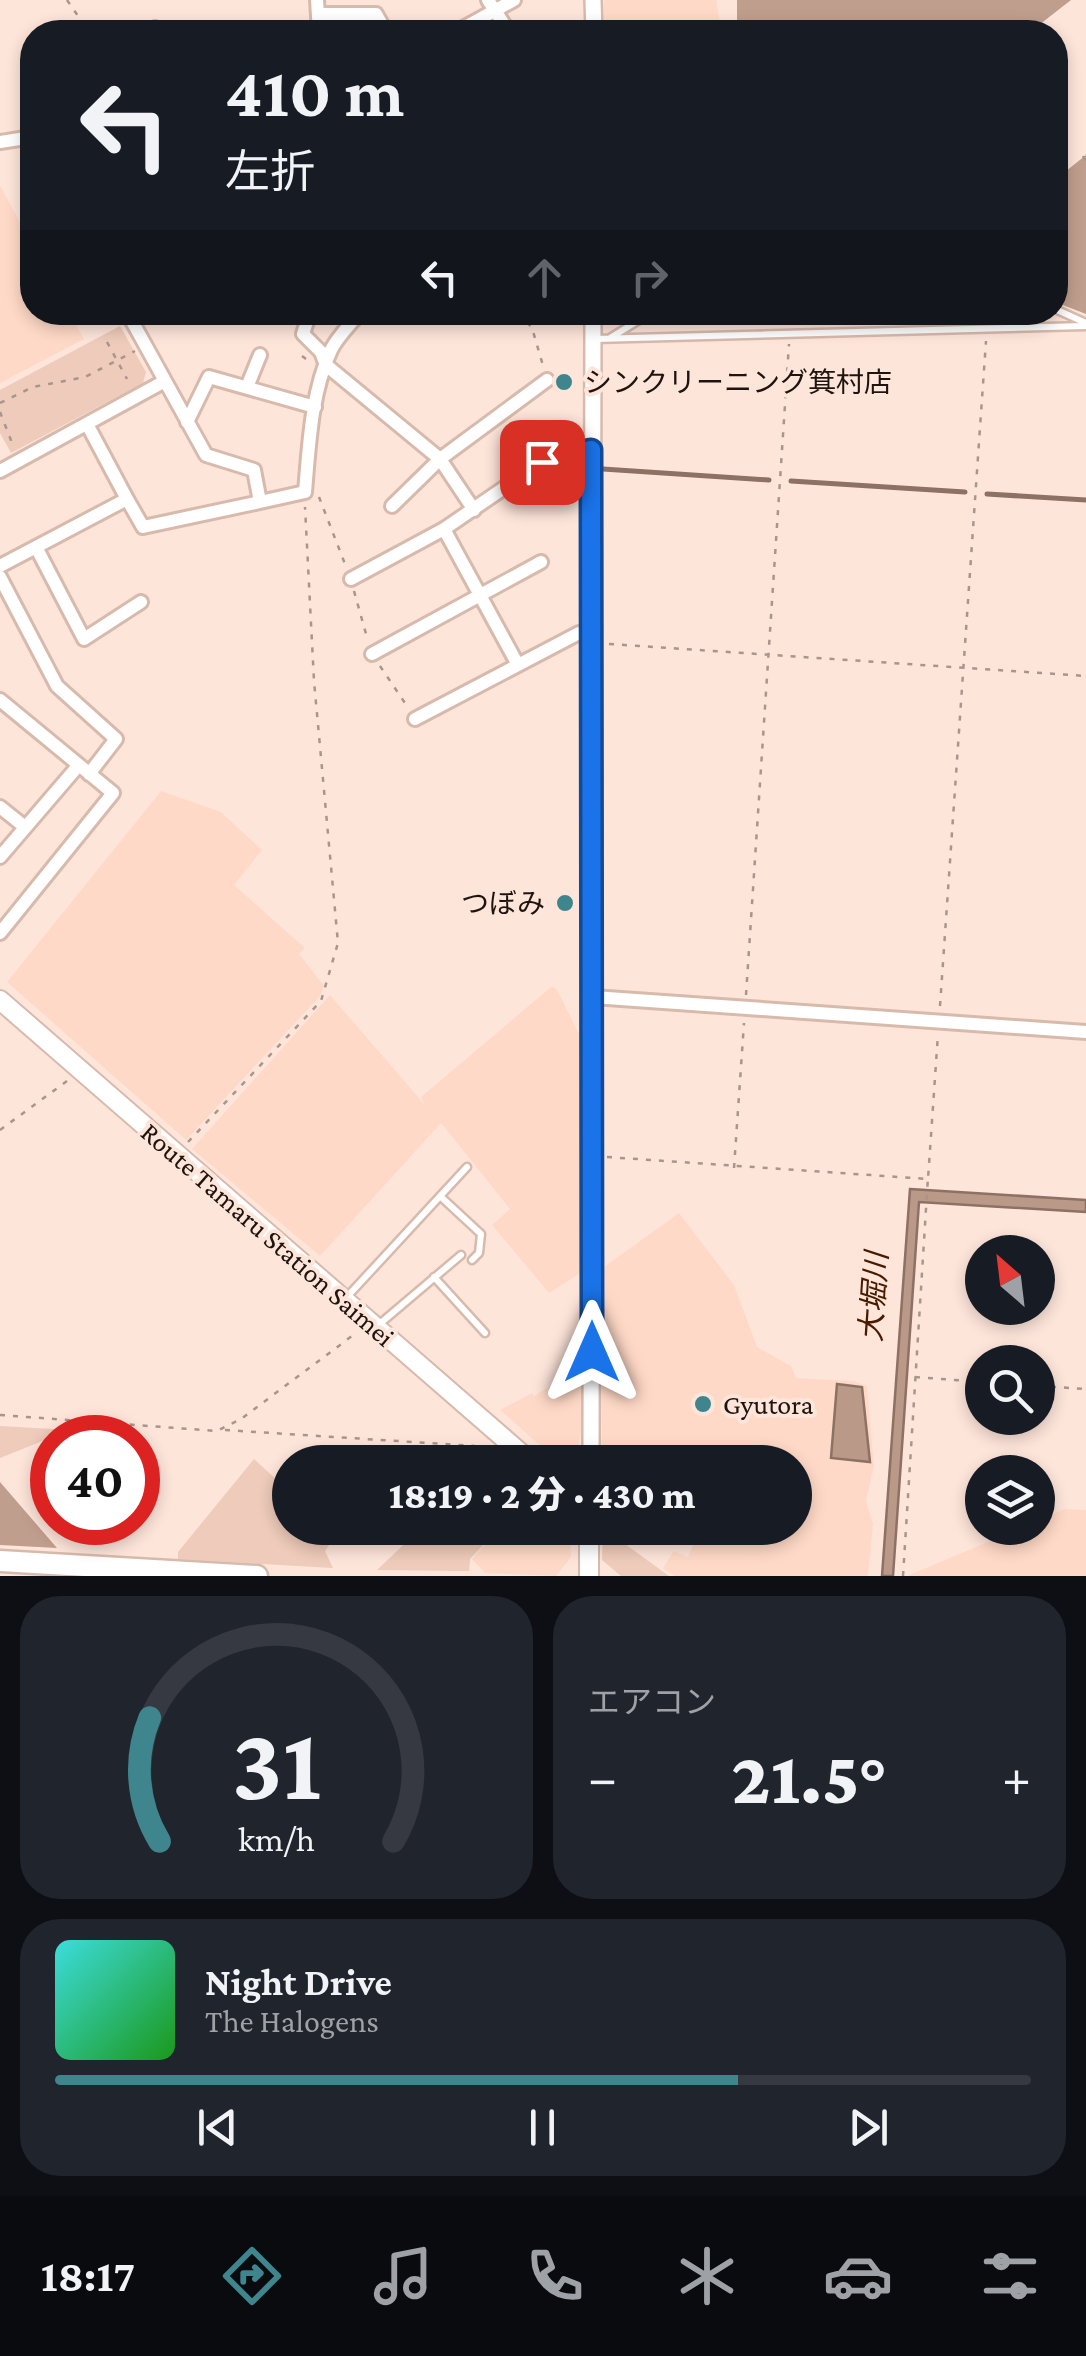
<!DOCTYPE html>
<html lang="ja">
<meta charset="utf-8">
<style>
:root{--surface:#171b24;--page:#20242c;--text:#f1f3f6;--muted:#9ea1a6;--line:#363941;--accent:#3e858e}
body{margin:0;font-family:"Crimson Pro","Noto Sans JP",serif;background:var(--page);color:var(--text);height:100vh;display:flex;flex-direction:column;font-size:38px;white-space:nowrap}
*{box-sizing:border-box;margin:0}
p{font-size:32px;color:var(--muted)}
.icon{flex:none;width:55px;height:55px;fill:none;stroke:currentColor;stroke-width:2;stroke-linecap:round;stroke-linejoin:round}
.map{position:relative;height:1576px;overflow:hidden}
.drawer{display:flex;flex-direction:column;gap:20px;padding:20px;background:#0d0f14;flex:1}
.drawer>*{flex:none}
.banner{position:absolute;left:20px;top:20px;width:1048px;height:305px;border-radius:40px;box-shadow:0 5px 15px #0003;background:#171b24;color:var(--text);overflow:hidden}
.needle{width:65px;rotate:332deg}
.controls{position:absolute;left:965px;top:1235px;display:grid;gap:20px}
.controls a{display:grid;place-items:center;width:90px;height:90px;border-radius:50%;background:var(--surface);box-shadow:0 5px 15px #0003;font-size:50px}
.speed{position:absolute;left:30px;top:1415px;display:flex;gap:20px;font-size:50px;font-weight:700;text-align:center}
.speed>*{display:grid;place-content:center;width:130px;height:130px;border-radius:50%;background:var(--surface);box-shadow:0 5px 15px #0003;line-height:1}
.speed .limit{border:15px solid #d22;background:#fff;color:#111}
.pin{position:absolute;display:grid;place-items:center;width:85px;height:85px;color:#fff;margin:-42px;border-radius:20px;box-shadow:0 5px 15px #0006}
.me{position:absolute;width:110px;margin:-55px;rotate:0deg;stroke-linejoin:round;filter:drop-shadow(0 0 8px #0008)}
.turn{display:flex;align-items:center;gap:35px;height:210px;padding:0 40px;font-size:45px}
.turn .icon{width:130px;height:130px;stroke-width:2.5}
.turn b{display:block;font-size:70px;line-height:85px}
.lanes{display:flex;align-items:center;height:95px;padding:0 40px;background:#0003;justify-content:center;gap:50px;direction:ltr}
.lanes .off{opacity:.35}
.big{font-size:75px;font-weight:800;line-height:1.1}
.drawer .tile{flex:1;display:flex;flex-direction:column;justify-content:center;gap:15px;min-width:0;padding:0 35px;border-radius:40px;background:var(--page)}
.drawer .dial{align-items:center;gap:0}
.dial svg{height:260px;overflow:visible;fill:none;stroke:var(--line);stroke-width:7;stroke-linecap:round;text-anchor:middle}
.dial text{fill:var(--text);stroke:none}
.song{display:flex;align-items:center;gap:30px}
.cover{width:120px;height:120px;border-radius:15px;background:linear-gradient(135deg,hsl(180 70% 55%),hsl(120 70% 35%))}
.played{height:10px;border-radius:5px;background:linear-gradient(90deg,var(--accent) 70%,var(--line) 70%)}
.keys{display:flex;justify-content:space-around;direction:ltr}
.heat{display:flex;justify-content:space-between;align-items:center;font-size:55px;direction:ltr}
.drawer .tiles{flex:1;display:grid;gap:20px;grid-template-columns:1fr 1fr}
.tile:last-child{grid-column:span 2}
.trip{position:absolute;left:272px;top:1445px;width:540px;height:100px;border-radius:50px;background:var(--surface);box-shadow:0 5px 15px #0003;font-weight:800;line-height:100px;text-align:center}
.dock{display:flex;height:160px;justify-content:space-around;align-items:center;background:#090b0e;color:var(--muted)}
.dock .icon{width:70px;height:70px}
.dock .on{color:var(--accent)}
.dock b{font-size:45px;color:var(--text)}
.map>svg:first-child{display:block}
</style>
<div class="map">
<svg width="1086" height="1576" viewBox="0 0 1086 1576">
<rect width="100%" height="100%" fill="#fee5da"/>
<path fill="#ffd9c7" d="M604,0h112l6,32h-118z
M0,185l32,60v67l37,1 15,26 -84,44z
M161,791l60,21 41,38 -28,35 71,63 -6,6 25,32 -4,10 -134,144 -179,-158z
M551,987l5,1 26,52 2,231 -35,22 -57,-68 18,-16 -69,-86 -121,133 -128,-107 138,-154 95,110 -4,-8z
M679,1213l55,72 23,62 34,19 5,12 58,3 13,5 7,80 -8,35 7,23 -5,52h-194l-11,-8 11,-17 14,6 12,-29h95v-66h-193l-1,-193z
M584,1366v52l-8,38 -33,-8 -43,-38 32,-17 2,3z
M1065,1509l21,1v66h-179l114,-48h17v-8z
M501,1528h68l2,29 -15,19 -71,-3 -13,-14z"/>
<path fill="#eecbba" d="M120,326l26,46 -3,11 -132,70 -11,-20v-43z
M0,1426l70,4 -70,28z
M254,1459l36,33v36h38l8,7 -11,16 8,17 -155,-9v-7z
M421,1528h78l-29,31 -1,12 -92,-1z
M603,1528l66,48h-48l-19,-16z"/>
<path fill="#c09e8d" d="M737,0h334l-41,32h-52l-11,-10 -18,10h-212z
M1086,155v159l-31,-12v-122z
M0,1482l57,66 -57,-3z"/>
<path fill="#b98" stroke="#8c7164" stroke-width="2.5" d="M910,1189l176,11v12l-167,-10 -26,374h-11z
M837,1384l25,3 8,75 -39,-4z"/>
<g fill="none" stroke-linecap="round" stroke-linejoin="round">
<path stroke="#8c7164" stroke-width="5" d="M603,469l166,11
M791,481l174,11
M987,494l99,6"/>
<g stroke="#d8baac" stroke-width="11">
<path id="service" d="M1055,309l31,14
M610,338l42,-26
M594,339l492,-13
M440,1196l41,38 -2,19 -7,7
M434,1277l51,56
M345,1299l122,-132
M376,1327l85,-72"/>
</g>
<g stroke="#d8baac" stroke-width="18">
<path id="minor" d="M317,0l2,32
M488,0l21,32
M318,14h58l10,18
M155,28l1,4
M456,32l58,-32
M0,142l32,-5
M310,312l-7,22 18,18 5,13 114,94 34,51
M247,387l13,-32
M187,422l22,-45 106,30
M87,424l40,75
M0,471l165,-90
M260,502l45,-10c4,-46 6,-99 26,-142 6,-13 20,-26 29,-38
M392,506l48,-47 107,-79
M444,529l74,136
M36,547l48,92 57,-37
M0,566l127,-67 16,28 117,-25 -6,-32 -48,-15 -79,-143
M0,577l57,109 59,53 -27,35
M351,579l93,-50 98,-67 49,-12
M372,654l169,-92
M0,700l113,93 -113,140
M415,719l164,-86h13
M0,807l25,20
M0,857l78,-91
M593,997l493,35"/>
</g>
<g stroke="#d8baac" stroke-width="20">
<path id="tertiary" d="M593,0l1,32
M591,1462l2,-1150"/>
</g>
<g stroke="#d8baac" stroke-width="22">
<path id="secondary" d="M0,1000l523,455 16,7
M589,1576v-48"/>
</g>
<g stroke="#d8baac" stroke-width="25">
<path id="primary" d="M0,1561l257,15"/>
</g>
<path stroke="#a8958c" stroke-width="2.5" stroke-dasharray="5 8" stroke-linecap="butt" d="M67,0l22,32
M1083,156l3,6
M519,312l13,16 12,41
M107,342l20,37
M302,356l8,6
M0,403l33,-16 52,-10 50,-26
M0,412l14,36
M319,497l26,67
M354,591l14,50
M609,644l477,32
M380,666l29,43
M746,995l43,-651
M940,1006l46,-665
M0,1130l67,-49
M188,1142l133,-141 17,-58 -24,-262 -9,-174
M607,1157l321,22 10,-145
M734,1168l10,-145
M915,1377l67,5
M1038,1386l48,3
M0,1415l217,16 24,-12 115,-86
M225,1430l250,16
M903,1576l25,-399"/>
<use href="#service" stroke="#fff" stroke-width="6"/>
<use href="#minor" stroke="#fff" stroke-width="12"/>
<use href="#tertiary" stroke="#fff" stroke-width="15"/>
<use href="#secondary" stroke="#fff" stroke-width="18"/>
<use href="#primary" stroke="#fff" stroke-width="20"/>
</g>
<g fill="none" stroke-linecap="round" stroke-linejoin="round">
<g stroke="#114b97" stroke-width="25">
<path id="route" d="M542,462l49,-12 1,902"/>
</g>
<use href="#route" stroke="#1a73e8" stroke-width="18"/>
</g>
<g fill="#3e858e" stroke="#fee5da" stroke-width="4">
<circle cx="564" cy="382" r="10"/>
<circle cx="565" cy="903" r="10"/>
<circle cx="703" cy="1404" r="10"/>
</g>
<g text-anchor="middle" stroke-width="8" stroke-linejoin="round" paint-order="stroke">
<g font-size="28" fill="#1e140f" stroke="#fee5da" text-anchor="start">
<text x="584" y="392">シンクリーニング箕村店</text>
<text x="545" y="913" text-anchor="end">つぼみ</text>
<text x="723" y="1414">Gyutora</text>
</g>
<g font-size="28" fill="#1e140f" stroke="#fee5da">
<text transform="translate(268 1234) rotate(41)" y="10">Route Tamaru Station Saimei</text>
</g>
<g font-size="30" font-style="italic" fill="#481b01" stroke="#fee5da">
<text transform="translate(874 1297) rotate(-86)" y="10">大堀川</text>
</g>
</g>
</svg>
<div class="controls">
<a><svg class="needle" viewBox="-14 -14 28 28"><path d="M0-13l5 13h-10z" fill="#e53935"/><path d="M0 13l5-13h-10z" fill="#9ea1a6"/></svg></a>
<a><svg class="icon" aria-label="search" viewBox="0 0 24 24"><circle cx="10" cy="10" r="6"/><path d="M15 15l6 6"/></svg></a>
<a><svg class="icon" aria-label="layers" viewBox="0 0 24 24"><path d="M12 4l9 5-9 5-9-5zM3 14l9 5 9-5"/></svg></a>
</div>
<div class="speed"><div class="limit">40</div></div>
<div class="pin" style="left:542px;top:462px;background:#d93025"><svg class="icon" aria-label="arrive" viewBox="0 0 24 24"><path d="M6 21V4h12l-3 4 3 4H6"/></svg></div>
<svg class="me" style="left:592px;top:1352px" viewBox="-20 -20 40 40"><path d="M0-17L14 15 0 8-14 15z" fill="#1a73e8" stroke="#fff" stroke-width="4"/></svg>
<div class="trip">18:19 · 2 分 · 430 m</div>
<div class="banner">
<div class="turn"><svg class="icon" aria-label="left" viewBox="0 0 24 24"><path d="M17 20v-9H6M10 6l-5 5 5 5"/></svg><div><b>410 m</b>左折</div></div>
<div class="lanes"><svg class="icon" aria-label="left" viewBox="0 0 24 24"><path d="M17 20v-9H6M10 6l-5 5 5 5"/></svg><svg class="icon off" aria-label="ahead" viewBox="0 0 24 24"><path d="M12 20V5M6 11l6-6 6 6"/></svg><svg class="icon off" aria-label="right" viewBox="0 0 24 24"><path d="M7 20v-9h11M14 6l5 5-5 5"/></svg></div>
</div>
</div>
<section class="drawer">
<div class="tiles">
<div class="tile dial"><svg viewBox="0 0 100 80">
<path d="M14 69A42 42 0 1 1 86 69"/>
<path d="M14 69A42 42 0 0 1 11 31" stroke="#3e858e"/>
<text x="50" y="56" font-size="32" font-weight="700">31</text>
<text x="50" y="72" font-size="11">km/h</text>
</svg></div>
<div class="tile"><p>エアコン</p>
<div class="heat"><a>−</a><b class="big">21.5°</b><a>+</a></div>
</div>
<div class="tile">
<div class="song"><i class="cover"></i><div><b>Night Drive</b><p>The Halogens</p></div></div>
<div class="played"></div>
<div class="keys"><svg class="icon" aria-label="previous" viewBox="0 0 24 24"><path d="M18 5L8 12l10 7zM5 5v14"/></svg><svg class="icon" aria-label="pause" viewBox="0 0 24 24"><path d="M8 5v14M16 5v14"/></svg><svg class="icon" aria-label="next" viewBox="0 0 24 24"><path d="M6 5l10 7-10 7zM19 5v14"/></svg></div>
</div>
</div>
</section>
<nav class="dock">
<b>18:17</b>
<svg class="icon on" aria-label="directions" viewBox="0 0 24 24"><path d="M12 3l9 9-9 9-9-9zM9 14v-3h6M13 9l2 2-2 2"/></svg>
<svg class="icon" aria-label="music" viewBox="0 0 24 24"><path d="M9 18V5l10-2v13"/><circle cx="6" cy="18" r="3"/><circle cx="16" cy="16" r="3"/></svg>
<svg class="icon" aria-label="phone" viewBox="0 0 24 24"><path d="M5 4h4l2 5-3 2q2 4 5 5l2-3 5 2v4C11 20 4 13 5 4z"/></svg>
<svg class="icon" aria-label="climate" viewBox="0 0 24 24"><path d="M12 3v18M4 7l16 10M4 17L20 7"/></svg>
<svg class="icon" aria-label="car" viewBox="0 0 24 24"><path d="M5 17H2v-5l4-1 3-4h7l3 4 3 1v5h-3M9 17h6M6 11h13"/><circle cx="7" cy="17" r="2"/><circle cx="17" cy="17" r="2"/></svg>
<svg class="icon" aria-label="filters" viewBox="0 0 24 24"><path d="M4 7h16M4 17h16"/><circle cx="9" cy="7" r="2"/><circle cx="15" cy="17" r="2"/></svg>
</nav>
